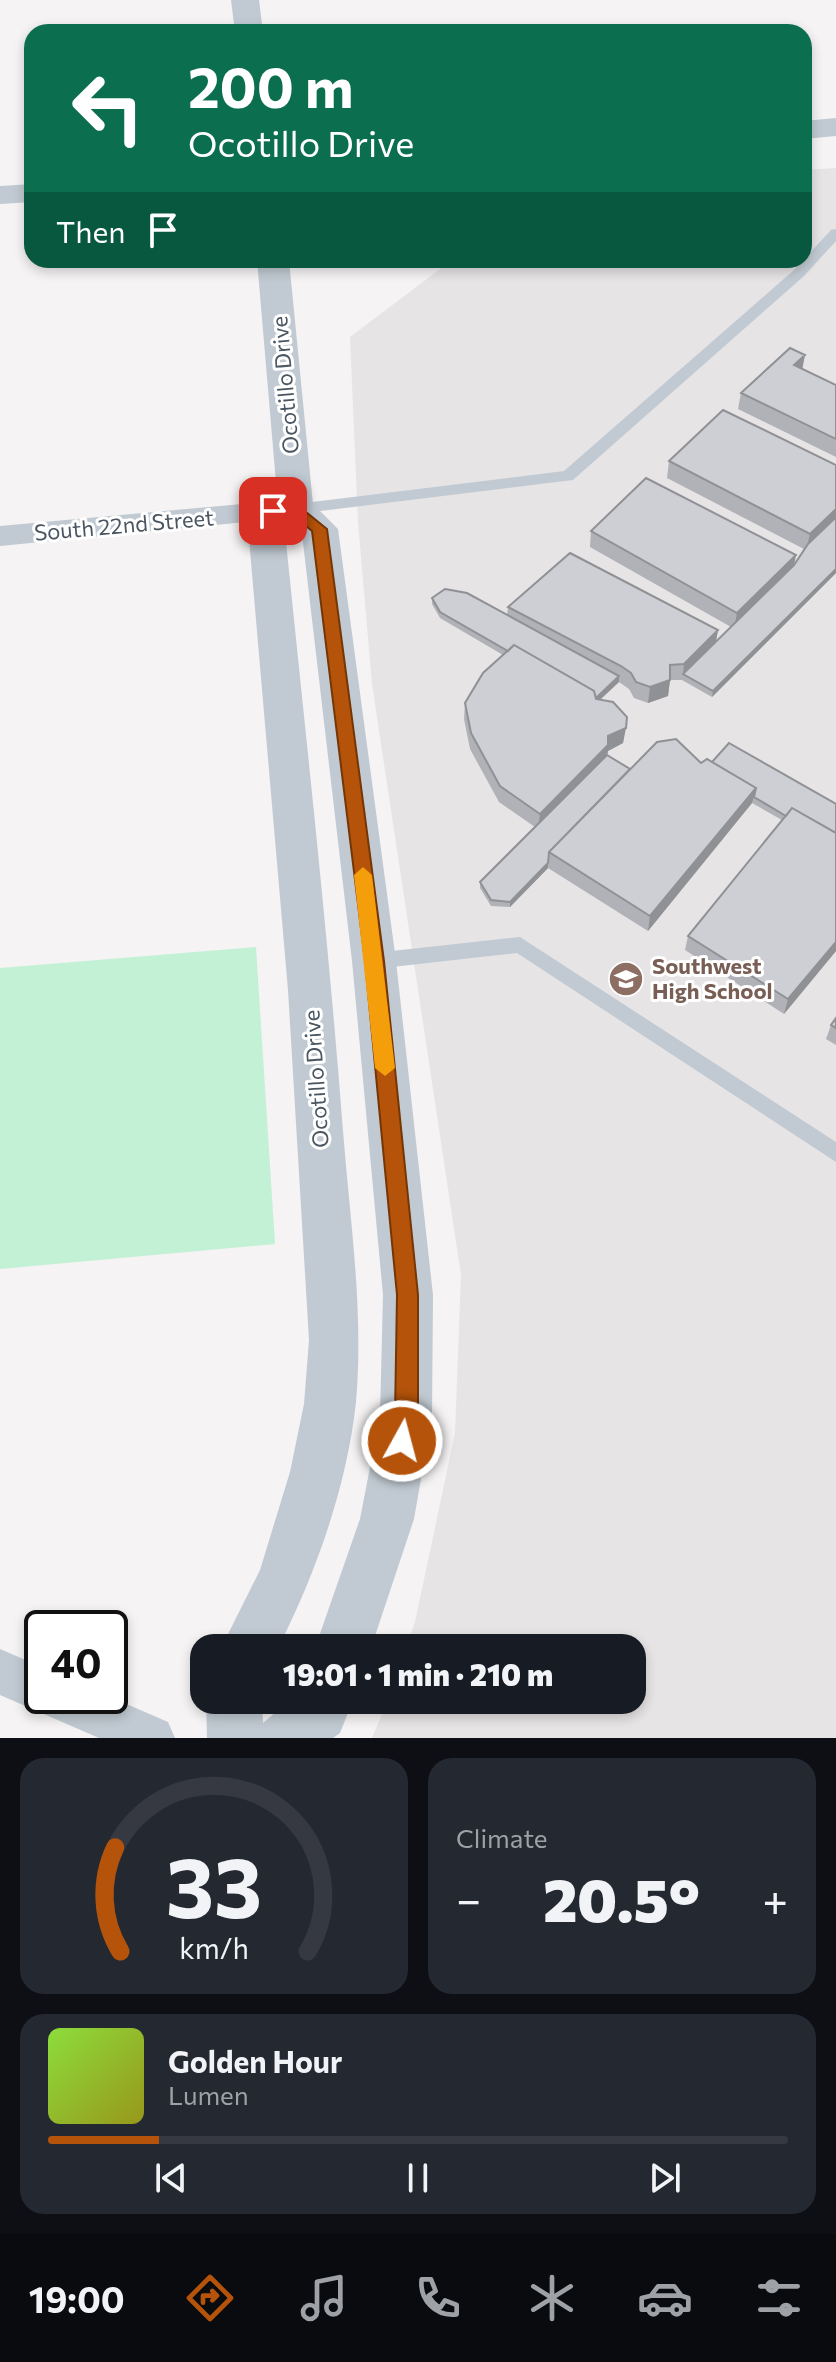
<!DOCTYPE html>
<meta charset="utf-8">
<style>
:root{--surface:#171b24;--page:#242831;--text:#f1f3f6;--muted:#9ea1a6;--line:#363941;--accent:#b45309}
body{margin:0;font-family:Commissioner,sans-serif;background:var(--page);color:var(--text);height:100vh;display:flex;flex-direction:column;font-size:30px;white-space:nowrap}
*{box-sizing:border-box;margin:0}
p{font-size:26px;color:var(--muted)}
.icon{flex:none;width:44px;height:44px;fill:none;stroke:currentColor;stroke-width:2;stroke-linecap:round;stroke-linejoin:round}
.map{position:relative;height:1738px;overflow:hidden}
.drawer{display:flex;flex-direction:column;gap:20px;padding:20px;background:#0d0f14;flex:1}
.drawer>*{flex:none}
.banner{position:absolute;left:24px;top:24px;width:788px;height:244px;border-radius:24px;box-shadow:0 4px 12px #0003;background:#0b6e4f;color:#fff;overflow:hidden}
.speed{position:absolute;left:24px;top:1610px;display:flex;gap:16px;font-size:40px;font-weight:700;text-align:center}
.speed>*{display:grid;place-content:center;width:104px;height:104px;border-radius:50%;background:var(--surface);box-shadow:0 4px 12px #0003;line-height:1}
.speed .limit{border:4px solid #111;border-radius:12px;background:#fff;color:#111}
.pin{position:absolute;display:grid;place-items:center;width:68px;height:68px;color:#fff;margin:-34px;border-radius:16px;box-shadow:0 4px 12px #0006}
.me{position:absolute;width:88px;margin:-44px;rotate:7deg;stroke-linejoin:round;filter:drop-shadow(0 0 6px #0008)}
.turn{display:flex;align-items:center;gap:28px;height:168px;padding:0 32px;font-size:36px}
.turn .icon{width:104px;height:104px;stroke-width:2.5}
.turn b{display:block;font-size:56px;line-height:68px}
.then{display:flex;align-items:center;height:76px;padding:0 32px;background:#0003;gap:16px;font-size:30px}
.big{font-size:60px;font-weight:800;line-height:1.1}
.drawer .card{flex:1;display:flex;flex-direction:column;justify-content:center;gap:12px;min-width:0;padding:0 28px;border-radius:24px;background:var(--page)}
.drawer .dial{align-items:center;gap:0}
.dial svg{height:208px;overflow:visible;fill:none;stroke:var(--line);stroke-width:7;stroke-linecap:round;text-anchor:middle}
.dial text{fill:var(--text);stroke:none}
.song{display:flex;align-items:center;gap:24px}
.cover{width:96px;height:96px;border-radius:12px;background:linear-gradient(135deg,hsl(90 70% 55%),hsl(60 70% 35%))}
.played{height:8px;border-radius:4px;background:linear-gradient(90deg,var(--accent) 15%,var(--line) 15%)}
.keys{display:flex;justify-content:space-around;direction:ltr}
.heat{display:flex;justify-content:space-between;align-items:center;font-size:44px;direction:ltr}
.drawer .tiles{flex:1;display:grid;gap:20px;grid-template-columns:1fr 1fr}
.card:last-child{grid-column:span 2}
.trip{position:absolute;left:190px;top:1634px;width:456px;height:80px;border-radius:24px;background:var(--surface);box-shadow:0 4px 12px #0003;font-weight:800;line-height:80px;text-align:center}
.menu{display:flex;height:128px;justify-content:space-around;align-items:center;background:#090b0e;color:var(--muted)}
.menu .icon{width:56px;height:56px}
.menu .selected{color:var(--accent)}
.menu b{font-size:36px;color:var(--text)}
.map>svg:first-child{display:block}
</style>
<div class="map">
<svg width="836" height="1738" viewBox="0 0 836 1738">
<rect width="100%" height="100%" fill="#f5f3f3"/>
<path fill="#e6e4e5" d="M836,168v1570h-464l16,-38h244v-52h-226l9,-26 40,-189 6,-158 -89,-591 -14,-162 -8,-185 102,-77h352v-90z"/>
<path fill="#c3f1d5" d="M256,947l19,297 -275,25v-301z"/>
<g fill="none" stroke-linecap="round" stroke-linejoin="round">
<path fill="#c1cad2" fill-rule="evenodd" d="M836,229v12l-32,35 -231,204 -277,34 -8,-5 8,-5 268,-33 230,-201 37,-40z
M520,937l316,205v20l-319,-209 -143,16 -7,-3 -2,-5 2,-5 7,-3z"/>
<path fill="#c1cad2" fill-rule="evenodd" d="M296,499l10,3 5,7 -5,7 -306,30v-20z
M0,1649l42,18v29h66l60,26 7,16h-76l-99,-43z"/>
<path fill="#c1cad2" fill-rule="evenodd" d="M231,0h28l4,32h-28z
M836,118v18l-32,3v-18z
M32,184v18l-32,2v-18z
M257,260h32l24,244 25,25 58,432 37,334 -1,121 -18,103 -43,129h-56l45,-129 20,-103 3,-121 -31,-334 -50,-427 -5,-4 -11,12c20,196 42,392 57,589 7,89 21,181 13,271 -9,84 -40,171 -78,246h-57l39,-78 30,-98 14,-68 5,-64 -21,-350 -39,-451 29,-33z
M206,1700h56l1,23 27,-23h63l-13,33 -7,5h-126z"/>
</g>
<path fill="#b0b2b7" d="M802,369l34,16v72l-98,-48 3,-16z
M669,461l167,4v108l-124,124 -30,-17h-12l-2,16 -20,7 -14,-5 -5,-9 -10,-7 -19,18 27,17 -4,26 -15,8 -1,4 23,14 82,-7 124,42v147l-52,63 -99,-64 3,-14 94,-116 -30,-17 -104,128 -100,-63 -38,39 -19,-1 -11,-18v-6l55,-55 -36,-25 -29,-53 -6,-30 1,-16 38,-48 -63,-37 -8,-14v-6l75,17 1,-8 210,23 -2,12 15,-15 -141,-80 1,-16 203,34 10,-16 -137,-71z
M836,1018v27l-10,-6 5,-14z"/>
<path fill="#909195" d="M805,355l-3,16 -8,-6z
M836,509v12l-30,29 4,-16z
M796,555l-3,16 -59,58 3,-16z
M836,569v4l-124,124 1,-6z
M718,630l-3,16 -32,28 1,-10z
M619,676v6l-27,25 1,-6z
M670,680l-2,16 -20,7 2,-16z
M626,728l-3,15 -15,8 -2,10 -68,68 2,-15 68,-78z
M756,788l-4,15 -104,128 2,-15z
M548,863v5l-38,39v-5z
M836,942v9l-52,63 4,-15z"/>
<path fill="#cdcfd5" stroke="#909195" stroke-width="2" d="M790,348l15,7 -11,10 42,20v54l-95,-46z
M723,410l113,55v44l-26,25 -141,-73z
M646,478l150,77 -59,58 -146,-82z
M836,517v52l-123,122 -30,-17 111,-109 14,-21z
M570,553l148,77 -34,34 -14,1v15l-20,7 -14,-5 -5,-9 -10,-7 -113,-59z
M445,589l22,4 152,83 -23,22 -2,-7 -80,-46 -6,6 -68,-39 -8,-14z
M514,645l80,46 2,8 17,3 14,15 -1,11 -18,8v9l-68,69 -40,-28 -29,-53 -6,-30 18,-30z
M676,739l25,24 6,-4 49,29 -106,128 -101,-64 108,-110z
M729,743l107,61v29l-44,-25 -6,8 -32,-19 2,-9 -44,-26z
M607,755l23,14 -81,83 -1,11 -38,39 -19,-2 -11,-18z
M792,808l44,25v109l-48,57 -100,-63z
M836,1018v10l-5,-3z"/>
<path fill="#b45309" stroke="#753606" stroke-width="2" d="M296,504l31,25 57,432 34,334v121l-8,33 -8,3 -8,-3 -4,-8 5,-25 2,-121 -32,-334 -53,-430 -19,-16 -20,2 -7,-6 7,-5z"/>
<path fill="#f59e0b" d="M363,867l9,8 23,193 -10,8 -10,-8 -21,-193z"/>
<defs>
<g id="school-disc" transform="scale(1.8)"><circle r="9.5" fill="#8d6e63" stroke="#fff"/><path d="M0-5L7-2L0 1L-7-2ZM-4 1L0 2.5L4 1V4Q0 6-4 4Z" fill="#fff"/></g>
</defs>
<g fill-rule="evenodd">
<use href="#school-disc" x="626" y="979"/>
</g>
<g text-anchor="middle" stroke-width="6" stroke-linejoin="round" paint-order="stroke">
<g font-size="22" fill="#4a5661" stroke="#fff">
<text transform="translate(285 385) rotate(-95)" y="8">Ocotillo Drive</text>
<text transform="translate(124 525) rotate(-5)" y="8">South 22nd Street</text>
<text transform="translate(316 1079) rotate(-94)" y="8">Ocotillo Drive</text>
</g>
<g font-size="22" font-weight="bold" fill="#785e54" stroke="#fff" text-anchor="start">
<text x="652" y="974">Southwest<tspan x="652" dy="25">High School</tspan></text>
</g>
</g>
</svg>
<div class="speed"><div class="limit">40</div></div>
<div class="pin" style="left:273px;top:511px;background:#d93025"><svg class="icon" aria-label="arrive" viewBox="0 0 24 24"><path d="M6 21V4h12l-3 4 3 4H6"/></svg></div>
<svg class="me" style="left:402px;top:1441px" viewBox="-20 -20 40 40"><circle r="17" fill="#b45309" stroke="#fff" stroke-width="3"/><path d="M0-11L8 9 0 5-8 9z" fill="#fff"/></svg>
<div class="trip">19:01 · 1 min · 210 m</div>
<div class="banner">
<div class="turn"><svg class="icon" aria-label="left" viewBox="0 0 24 24"><path d="M17 20v-9H6M10 6l-5 5 5 5"/></svg><div><b>200 m</b>Ocotillo Drive</div></div>
<div class="then">Then<svg class="icon" aria-label="arrive" viewBox="0 0 24 24"><path d="M6 21V4h12l-3 4 3 4H6"/></svg></div>
</div>
</div>
<section class="drawer">
<div class="tiles">
<div class="card dial"><svg viewBox="0 0 100 80">
<path d="M14 69A42 42 0 1 1 86 69"/>
<path d="M14 69A42 42 0 0 1 12 29" stroke="#b45309"/>
<text x="50" y="56" font-size="32" font-weight="700">33</text>
<text x="50" y="72" font-size="11">km/h</text>
</svg></div>
<div class="card"><p>Climate</p>
<div class="heat"><a>−</a><b class="big">20.5°</b><a>+</a></div>
</div>
<div class="card">
<div class="song"><i class="cover"></i><div><b>Golden Hour</b><p>Lumen</p></div></div>
<div class="played"></div>
<div class="keys"><svg class="icon" aria-label="previous" viewBox="0 0 24 24"><path d="M18 5L8 12l10 7zM5 5v14"/></svg><svg class="icon" aria-label="pause" viewBox="0 0 24 24"><path d="M8 5v14M16 5v14"/></svg><svg class="icon" aria-label="next" viewBox="0 0 24 24"><path d="M6 5l10 7-10 7zM19 5v14"/></svg></div>
</div>
</div>
</section>
<nav class="menu">
<b>19:00</b>
<svg class="icon selected" aria-label="directions" viewBox="0 0 24 24"><path d="M12 3l9 9-9 9-9-9zM9 14v-3h6M13 9l2 2-2 2"/></svg>
<svg class="icon" aria-label="music" viewBox="0 0 24 24"><path d="M9 18V5l10-2v13"/><circle cx="6" cy="18" r="3"/><circle cx="16" cy="16" r="3"/></svg>
<svg class="icon" aria-label="phone" viewBox="0 0 24 24"><path d="M5 4h4l2 5-3 2q2 4 5 5l2-3 5 2v4C11 20 4 13 5 4z"/></svg>
<svg class="icon" aria-label="climate" viewBox="0 0 24 24"><path d="M12 3v18M4 7l16 10M4 17L20 7"/></svg>
<svg class="icon" aria-label="car" viewBox="0 0 24 24"><path d="M5 17H2v-5l4-1 3-4h7l3 4 3 1v5h-3M9 17h6M6 11h13"/><circle cx="7" cy="17" r="2"/><circle cx="17" cy="17" r="2"/></svg>
<svg class="icon" aria-label="filters" viewBox="0 0 24 24"><path d="M4 7h16M4 17h16"/><circle cx="9" cy="7" r="2"/><circle cx="15" cy="17" r="2"/></svg>
</nav>
